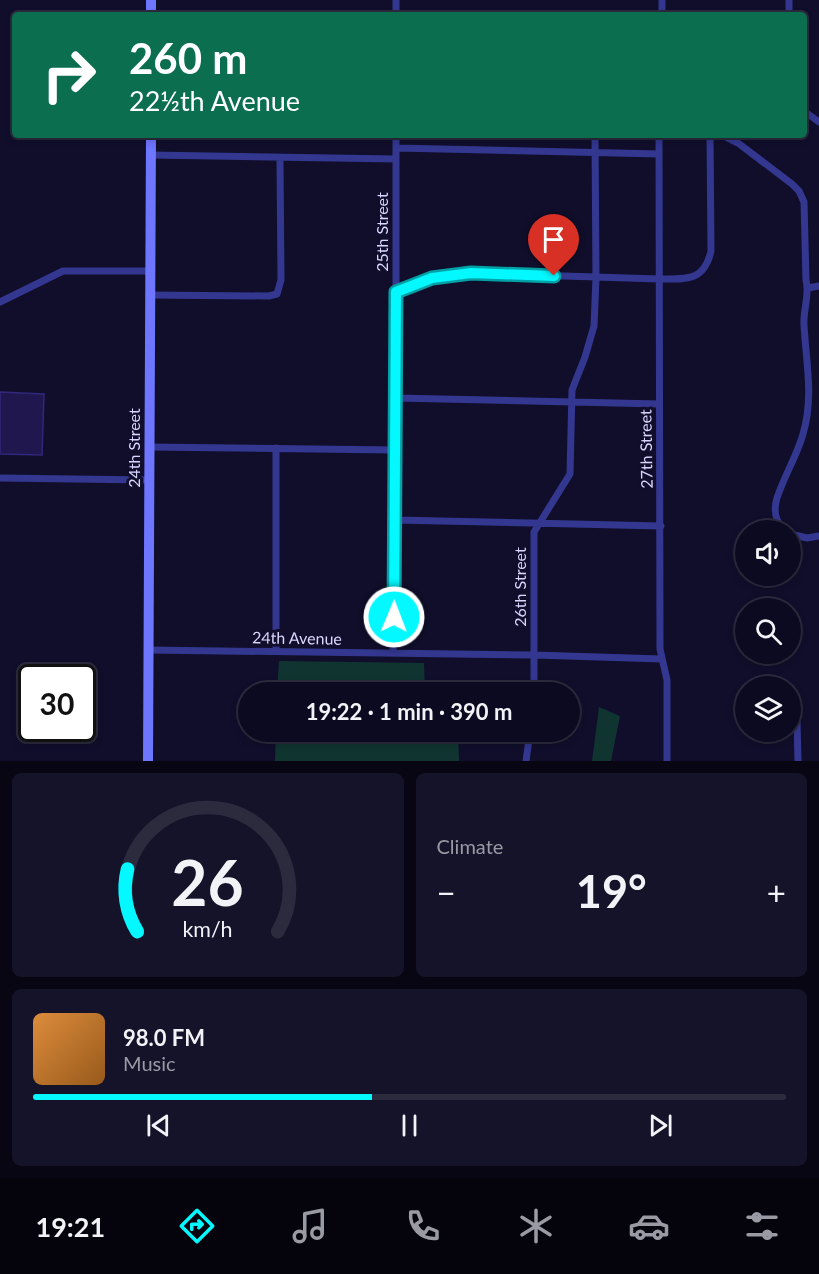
<!DOCTYPE html>
<meta charset="utf-8">
<style>
:root{--surface:#0c0a20;--page:#151329;--text:#f1f3f6;--muted:#9a9aa5;--line:#2c2b3e;--accent:#03f8ff}
body{margin:0;font-family:Lato,sans-serif;background:var(--page);color:var(--text);height:100vh;display:flex;flex-direction:column;font-size:22px;white-space:nowrap}
*{box-sizing:border-box;margin:0}
p{font-size:20px;color:var(--muted)}
.icon{flex:none;width:33px;height:33px;fill:none;stroke:currentColor;stroke-width:2;stroke-linecap:round;stroke-linejoin:round}
.map{position:relative;height:761px;overflow:hidden}
.panel{display:flex;flex-direction:column;gap:12px;padding:12px;background:#070612;flex:1}
.panel>*{flex:none}
.top-card{position:absolute;left:12px;top:12px;width:795px;height:126px;border-radius:6px;box-shadow:0 3px 9px #0003,0 0 0 2px var(--line);background:#0b6e4f;color:#fff;overflow:hidden}
.tools{position:absolute;left:735px;top:520px;display:grid;gap:12px}
.tools a{display:grid;place-items:center;width:66px;height:66px;border-radius:50%;background:var(--surface);box-shadow:0 3px 9px #0003,0 0 0 2px var(--line);font-size:30px}
.speed{position:absolute;left:18px;top:664px;display:flex;gap:12px;font-size:30px;font-weight:700;text-align:center}
.speed>*{display:grid;place-content:center;width:78px;height:78px;border-radius:50%;background:var(--surface);box-shadow:0 3px 9px #0003,0 0 0 2px var(--line);line-height:1}
.speed .limit{border:3px solid #111;border-radius:9px;background:#fff;color:#111}
.pin{position:absolute;display:grid;place-items:center;width:51px;height:51px;color:#fff;margin:-62px -26px;border-radius:50% 50% 50% 0;rotate:-45deg;box-shadow:0 0 6px #0007}
.pin .icon{rotate:45deg}
.me{position:absolute;width:66px;margin:-33px;rotate:1deg;stroke-linejoin:round;filter:drop-shadow(0 0 4px #0008)}
.turn{display:flex;align-items:center;gap:21px;height:126px;padding:0 18px;font-size:27px}
.turn .icon{width:78px;height:78px;stroke-width:2.5}
.turn b{display:block;font-size:42px;line-height:51px}
.big{font-size:45px;font-weight:700;line-height:1.1}
.panel .tile{flex:1;display:flex;flex-direction:column;justify-content:center;gap:9px;min-width:0;padding:0 21px;border-radius:9px;background:var(--page)}
.panel .dial{align-items:center;gap:0}
.dial svg{height:156px;overflow:visible;fill:none;stroke:var(--line);stroke-width:7;stroke-linecap:round;text-anchor:middle}
.dial text{fill:var(--text);stroke:none}
.song{display:flex;align-items:center;gap:18px}
.cover{width:72px;height:72px;border-radius:9px;background:linear-gradient(135deg,hsl(30 70% 55%),hsl(30 70% 35%))}
.played{height:6px;border-radius:3px;background:linear-gradient(90deg,var(--accent) 45%,var(--line) 45%)}
.keys{display:flex;justify-content:space-around;direction:ltr}
.heat{display:flex;justify-content:space-between;align-items:center;font-size:33px;direction:ltr}
.panel .tiles{flex:1;display:grid;gap:12px;grid-template-columns:1fr 1fr}
.tile:last-child{grid-column:span 2}
.trip{position:absolute;left:238px;top:682px;width:342px;height:60px;border-radius:30px;background:var(--surface);box-shadow:0 3px 9px #0003,0 0 0 2px var(--line);font-weight:700;line-height:60px;text-align:center}
.menu{display:flex;height:96px;justify-content:space-around;align-items:center;background:#05040d;color:var(--muted)}
.menu .icon{width:42px;height:42px}
.menu .current{color:var(--accent)}
.menu b{font-size:27px;color:var(--text)}
.map>svg:first-child{display:block}
</style>
<div class="map">
<svg width="819" height="761" viewBox="0 0 819 761">
<rect width="100%" height="100%" fill="#100e2b"/>
<path fill="#103531" d="M279,661l145,2 1,30h-148z
M599,707l21,9 -9,45h-19z
M276,732h182l1,29h-184z"/>
<path fill="#1f174e" stroke="#32277c" stroke-width="1.5" d="M0,392l44,2 -2,61 -42,-1z"/>
<g fill="none" stroke-linecap="round" stroke-linejoin="round">
<path stroke="#33378f" stroke-width="7" d="M789,0v15
M151,15h11
M396,15v-15
M662,15v-15
M804,111l15,11
M659,135l1,514 7,31v81
M722,135l16,8 54,41 7,7 5,11 2,78c4,15 -3,29 -2,45 2,37 10,72 -1,109 -6,22 -19,42 -26,64 -4,13 -2,23 8,33
M396,148l263,6
M151,155l245,4
M808,288l11,-2
M396,292l36,-14 39,-5 188,6c27,0 45,3 52,-28l-1,-116
M150,295l119,1 8,-2 4,-14 -1,-121
M0,302l63,-31h87
M396,398l263,6
M149,447l245,3
M276,448v203
M0,478l149,2
M395,520l266,6
M790,534l17,4 12,-2
M149,650l385,5 128,4
M393,653l3,-255v-263
M534,693v-161l36,-58 2,-84 13,-33 9,-31 2,-48 -1,-143
M793,704l4,17 1,40
M526,761l4,-29"/>
<path stroke="#6e75ff" stroke-width="10" d="M151,15v-15
M148,761l3,-626"/>
</g>
<g fill="none" stroke-linecap="round" stroke-linejoin="round">
<g stroke="#02a1a6" stroke-width="15">
<path id="route" d="M394,617l2,-325 36,-14 39,-5 83,3"/>
</g>
<use href="#route" stroke="#03f8ff" stroke-width="10"/>
</g>
<g text-anchor="middle" stroke-width="6" stroke-linejoin="round" paint-order="stroke">
<g font-size="16" fill="#d9d7ff" stroke="#100e2b">
<text transform="translate(382 232) rotate(-90)" y="6">25th Street</text>
<text transform="translate(134 448) rotate(-90)" y="6">24th Street</text>
<text transform="translate(646 449) rotate(-91)" y="6">27th Street</text>
<text transform="translate(520 587) rotate(-90)" y="6">26th Street</text>
<text transform="translate(297 638) rotate(1)" y="6">24th Avenue</text>
</g>
</g>
</svg>
<div class="tools">
<a><svg class="icon" aria-label="sound" viewBox="0 0 24 24"><path d="M4 9h4l5-4v14l-5-4H4zM17 9q2 3 0 6"/></svg></a>
<a><svg class="icon" aria-label="search" viewBox="0 0 24 24"><circle cx="10" cy="10" r="6"/><path d="M15 15l6 6"/></svg></a>
<a><svg class="icon" aria-label="layers" viewBox="0 0 24 24"><path d="M12 4l9 5-9 5-9-5zM3 14l9 5 9-5"/></svg></a>
</div>
<div class="speed"><div class="limit">30</div></div>
<div class="pin" style="left:554px;top:276px;background:#d93025"><svg class="icon" aria-label="arrive" viewBox="0 0 24 24"><path d="M6 21V4h12l-3 4 3 4H6"/></svg></div>
<svg class="me" style="left:394px;top:617px" viewBox="-20 -20 40 40"><circle r="17" fill="#03f8ff" stroke="#fff" stroke-width="3"/><path d="M0-11L8 9 0 5-8 9z" fill="#fff"/></svg>
<div class="trip">19:22 · 1 min · 390 m</div>
<div class="top-card">
<div class="turn"><svg class="icon" aria-label="right" viewBox="0 0 24 24"><path d="M7 20v-9h11M14 6l5 5-5 5"/></svg><div><b>260 m</b>22½th Avenue</div></div>
</div>
</div>
<section class="panel">
<div class="tiles">
<div class="tile dial"><svg viewBox="0 0 100 80">
<path d="M14 69A42 42 0 1 1 86 69"/>
<path d="M14 69A42 42 0 0 1 9 37" stroke="#03f8ff"/>
<text x="50" y="56" font-size="32" font-weight="700">26</text>
<text x="50" y="72" font-size="11">km/h</text>
</svg></div>
<div class="tile"><p>Climate</p>
<div class="heat"><a>−</a><b class="big">19°</b><a>+</a></div>
</div>
<div class="tile">
<div class="song"><i class="cover"></i><div><b>98.0 FM</b><p>Music</p></div></div>
<div class="played"></div>
<div class="keys"><svg class="icon" aria-label="previous" viewBox="0 0 24 24"><path d="M18 5L8 12l10 7zM5 5v14"/></svg><svg class="icon" aria-label="pause" viewBox="0 0 24 24"><path d="M8 5v14M16 5v14"/></svg><svg class="icon" aria-label="next" viewBox="0 0 24 24"><path d="M6 5l10 7-10 7zM19 5v14"/></svg></div>
</div>
</div>
</section>
<nav class="menu">
<b>19:21</b>
<svg class="icon current" aria-label="directions" viewBox="0 0 24 24"><path d="M12 3l9 9-9 9-9-9zM9 14v-3h6M13 9l2 2-2 2"/></svg>
<svg class="icon" aria-label="music" viewBox="0 0 24 24"><path d="M9 18V5l10-2v13"/><circle cx="6" cy="18" r="3"/><circle cx="16" cy="16" r="3"/></svg>
<svg class="icon" aria-label="phone" viewBox="0 0 24 24"><path d="M5 4h4l2 5-3 2q2 4 5 5l2-3 5 2v4C11 20 4 13 5 4z"/></svg>
<svg class="icon" aria-label="climate" viewBox="0 0 24 24"><path d="M12 3v18M4 7l16 10M4 17L20 7"/></svg>
<svg class="icon" aria-label="car" viewBox="0 0 24 24"><path d="M5 17H2v-5l4-1 3-4h7l3 4 3 1v5h-3M9 17h6M6 11h13"/><circle cx="7" cy="17" r="2"/><circle cx="17" cy="17" r="2"/></svg>
<svg class="icon" aria-label="filters" viewBox="0 0 24 24"><path d="M4 7h16M4 17h16"/><circle cx="9" cy="7" r="2"/><circle cx="15" cy="17" r="2"/></svg>
</nav>
